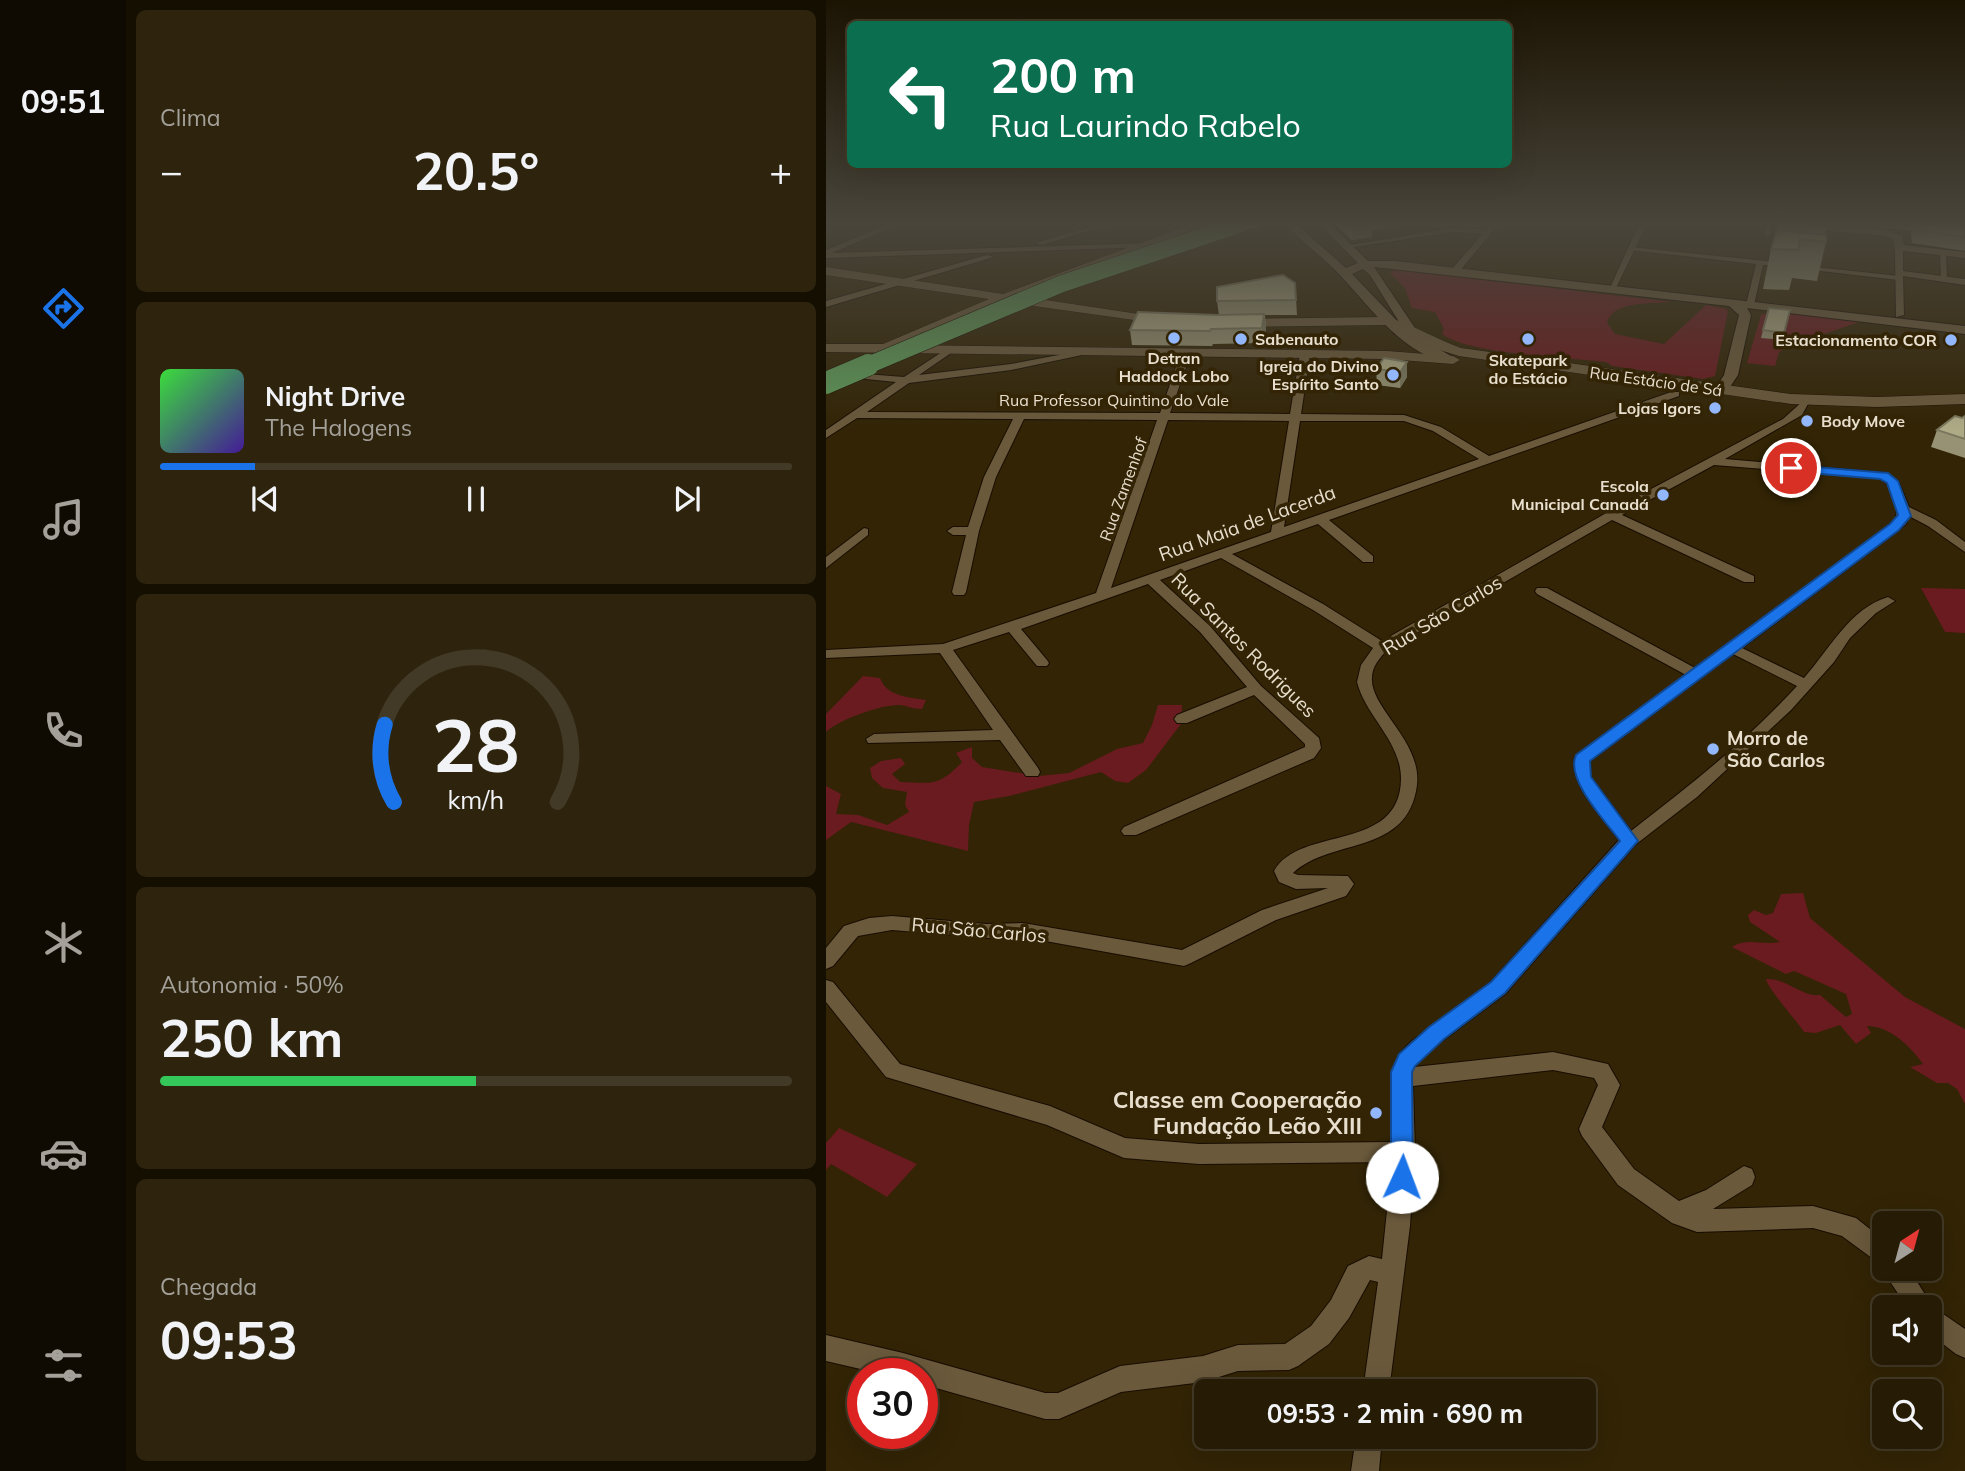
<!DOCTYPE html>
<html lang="pt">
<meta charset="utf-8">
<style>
:root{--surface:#261b04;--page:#2e240e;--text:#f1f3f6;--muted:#a4a19a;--line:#423926;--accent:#1a73e8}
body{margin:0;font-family:Mulish,sans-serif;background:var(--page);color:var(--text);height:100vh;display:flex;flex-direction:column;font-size:26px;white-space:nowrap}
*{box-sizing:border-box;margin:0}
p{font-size:23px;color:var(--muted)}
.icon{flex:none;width:38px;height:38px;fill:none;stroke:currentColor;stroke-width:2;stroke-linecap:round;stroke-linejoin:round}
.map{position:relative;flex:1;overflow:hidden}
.sheet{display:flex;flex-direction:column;gap:10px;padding:10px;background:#150f02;width:700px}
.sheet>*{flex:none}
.hud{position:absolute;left:21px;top:21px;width:665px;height:147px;border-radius:10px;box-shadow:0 7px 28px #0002,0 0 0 2px var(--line);background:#0b6e4f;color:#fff;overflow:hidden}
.needle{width:46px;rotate:36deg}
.buttons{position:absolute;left:1046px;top:1211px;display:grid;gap:14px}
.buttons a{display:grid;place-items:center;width:70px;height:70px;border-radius:10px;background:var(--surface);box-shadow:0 7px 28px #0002,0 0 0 2px var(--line);font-size:35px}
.speed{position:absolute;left:21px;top:1358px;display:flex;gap:14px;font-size:35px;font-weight:700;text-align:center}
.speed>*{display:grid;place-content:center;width:91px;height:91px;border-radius:50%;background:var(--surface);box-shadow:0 7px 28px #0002,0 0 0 2px var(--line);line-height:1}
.speed .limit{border:10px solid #d22;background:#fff;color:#111}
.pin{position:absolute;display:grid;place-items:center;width:60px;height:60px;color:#fff;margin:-30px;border:4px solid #fff;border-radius:50%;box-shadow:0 2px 7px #0007}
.me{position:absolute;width:77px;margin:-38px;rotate:2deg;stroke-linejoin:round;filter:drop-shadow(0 0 5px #0008)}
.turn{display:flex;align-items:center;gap:24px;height:147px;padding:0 28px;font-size:32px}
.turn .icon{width:91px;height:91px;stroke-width:2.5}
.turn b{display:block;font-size:49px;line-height:60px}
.big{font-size:52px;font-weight:700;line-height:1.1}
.sheet .widget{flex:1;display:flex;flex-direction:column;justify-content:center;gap:10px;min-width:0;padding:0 24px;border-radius:10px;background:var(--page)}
.sheet .dial{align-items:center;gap:0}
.dial svg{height:182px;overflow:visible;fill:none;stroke:var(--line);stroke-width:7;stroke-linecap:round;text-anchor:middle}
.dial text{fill:var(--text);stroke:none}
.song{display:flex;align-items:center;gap:21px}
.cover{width:84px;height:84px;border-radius:10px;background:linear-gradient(135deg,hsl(120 70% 55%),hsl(260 70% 35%))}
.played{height:7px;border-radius:4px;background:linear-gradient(90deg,var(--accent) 15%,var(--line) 15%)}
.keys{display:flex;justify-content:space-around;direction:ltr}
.heat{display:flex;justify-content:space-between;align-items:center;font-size:38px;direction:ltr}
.charge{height:10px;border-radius:5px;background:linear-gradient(90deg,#34c759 50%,var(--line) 0)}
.trip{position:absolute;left:368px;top:1379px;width:402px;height:70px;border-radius:10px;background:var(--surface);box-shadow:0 7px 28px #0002,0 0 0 2px var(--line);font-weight:700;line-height:70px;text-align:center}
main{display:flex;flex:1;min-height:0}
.tab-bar{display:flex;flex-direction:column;width:126px;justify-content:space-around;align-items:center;background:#0f0b02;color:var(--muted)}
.tab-bar .icon{width:49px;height:49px}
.tab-bar .active{color:var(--accent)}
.tab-bar b{font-size:32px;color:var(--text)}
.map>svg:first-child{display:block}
</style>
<main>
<nav class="tab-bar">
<b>09:51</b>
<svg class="icon active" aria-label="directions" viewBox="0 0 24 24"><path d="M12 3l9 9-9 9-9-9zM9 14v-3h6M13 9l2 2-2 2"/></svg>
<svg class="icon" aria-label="music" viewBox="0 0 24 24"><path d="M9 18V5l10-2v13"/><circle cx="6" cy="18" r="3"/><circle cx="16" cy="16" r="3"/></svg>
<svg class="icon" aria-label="phone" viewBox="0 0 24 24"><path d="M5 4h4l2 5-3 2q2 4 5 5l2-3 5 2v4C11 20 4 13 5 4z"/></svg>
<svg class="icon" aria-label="climate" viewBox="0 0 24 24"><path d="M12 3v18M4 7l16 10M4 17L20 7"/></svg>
<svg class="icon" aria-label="car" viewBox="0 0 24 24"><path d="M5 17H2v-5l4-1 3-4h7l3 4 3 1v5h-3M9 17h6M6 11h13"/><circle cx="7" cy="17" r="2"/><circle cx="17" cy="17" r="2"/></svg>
<svg class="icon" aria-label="filters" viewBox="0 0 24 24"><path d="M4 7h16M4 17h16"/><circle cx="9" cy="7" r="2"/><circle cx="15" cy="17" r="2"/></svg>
</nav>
<section class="sheet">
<div class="widget"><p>Clima</p>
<div class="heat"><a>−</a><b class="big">20.5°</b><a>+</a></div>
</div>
<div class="widget">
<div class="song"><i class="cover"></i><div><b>Night Drive</b><p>The Halogens</p></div></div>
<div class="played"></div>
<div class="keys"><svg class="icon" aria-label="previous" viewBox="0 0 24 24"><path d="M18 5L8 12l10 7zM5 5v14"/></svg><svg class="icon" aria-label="pause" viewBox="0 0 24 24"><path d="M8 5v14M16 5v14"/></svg><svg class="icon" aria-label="next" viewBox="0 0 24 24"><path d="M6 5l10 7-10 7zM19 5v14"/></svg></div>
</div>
<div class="widget dial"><svg viewBox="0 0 100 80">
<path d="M14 69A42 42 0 1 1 86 69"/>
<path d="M14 69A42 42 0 0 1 10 35" stroke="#1a73e8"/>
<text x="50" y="56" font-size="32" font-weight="700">28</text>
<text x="50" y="72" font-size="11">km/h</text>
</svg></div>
<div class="widget"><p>Autonomia · 50%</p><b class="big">250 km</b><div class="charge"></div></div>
<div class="widget"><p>Chegada</p><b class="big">09:53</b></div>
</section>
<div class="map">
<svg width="1139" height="1471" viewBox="0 0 1139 1471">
<rect width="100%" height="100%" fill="#322405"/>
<path fill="#691b1f" d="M570,270l276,32c-19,2 -60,-2 -65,21l8,11 49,10 42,-39 20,4 2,2 -13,65 -12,3 -91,-13 -6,-4c-38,-5 -135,-7 -164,-28l2,-5 -9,-17 -23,-4 -7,-20 -15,-15z
M951,311l82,11 -70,24 -10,6 -4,14 -28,-3 14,-48z
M1095,588l44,1v44l-20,-1z
M37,676l17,2c7,19 29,19 46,22l-4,9c-9,0 -14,-3 -22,-4 -18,-1 -62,15 -74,27v-18z
M332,705h24l-1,19 -35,46 -18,13 -13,-2 -14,-9 -92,24 -35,6 -5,23 -1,26 -117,-29 -25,18v-54l15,8 -5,20 22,1 29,10 22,-13 -4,-7 2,-13 -24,-4 -11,-10 -2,-10 11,-7 20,-3 4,6 -13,10 8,8c33,1 38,5 62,-20l-6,-9 16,-6v11l10,9 57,9 30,-3 48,-24 26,-6 9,-18z
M977,893l7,25 95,79 60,32v75l-8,-15 -9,-6h-11l-27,-16 13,-3c-13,-18 -33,-38 -56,-38l4,7 -15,11 -16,-19 -24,8 -12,-1c-7,-11 -37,-44 -38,-53 21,-1 35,18 54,16l26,22 6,-3 -6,-20 -52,-23 -8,3 -54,-27c15,-10 31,-1 48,-5l-30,-20 -2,-7 6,-5 12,5 7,-2 8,-19z
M13,1128l78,36 -30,33 -56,-33 -5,6v-27z"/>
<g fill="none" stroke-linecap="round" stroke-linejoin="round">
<g stroke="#180d00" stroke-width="2">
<path id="pedestrian" d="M941,224h6l-3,11 -3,2 -3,-2z
M627,228l35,2 3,2 -3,2 -35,-2 -106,16 -3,-2z
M805,247l153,16 3,2 -3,2 -21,-2 -9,40 -4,2 -4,-2 10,-41 -127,-14 -1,-1z
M1117,250l3,2 1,28 -3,2 -3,-2 -1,-28z
M979,266l94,10 3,2 -3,2 -96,-11v-2z"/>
</g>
<g stroke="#180d00" stroke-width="2">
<path id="minor" d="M63,224h10l-67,29 318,-10 4,2 -4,2 -324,11v-8z
M274,224h11l-69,21 -7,-2z
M665,224h8l-41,49h-6v-4z
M813,224h8l-31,64 -7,2z
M1073,246l4,2v23l62,8v6l-62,-9 1,39 -8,2 -1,-69z
M161,255l7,2 -168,50v-6z
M122,348l3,1v4l-32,22 92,-11 80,-15 5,3 -85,18 -102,13 -42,29 293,1 21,-60 5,-3 5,3 -21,60 120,1 10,-60 5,-3 5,3 -9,60 103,1 37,12 48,29 182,-64h8v4l-350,124 44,36v6h-10l-45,-38 -86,30 91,50 59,37 226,-129 175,-93 20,-18 5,3 -6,11 -77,44 162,14 11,8 11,26 27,13 29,22v10l-37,-26 -19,-10 -3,8 -7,6 -157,118 62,30c25,-28 46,-70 84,-81l7,4 -19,12 -26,25 -16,24 -43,48 -94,87 -62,48 -130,149 -79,59 -12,14 139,-15 55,12 12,21 -18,42 32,42 45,32 27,-11 38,-24 8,3 3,8 -3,8 -39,24 100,-3 43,12 29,23v28h24l24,38 32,22v29l-9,-4 -26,-20v-27h-23l-20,-30 -3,-10 -42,-31 -29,-8 -116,4 -25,-9 -54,-38 -36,-49 -3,-7 19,-44 -4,-7 -41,-8 -140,16 2,66 -5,74 -21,165h-26l15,-109 -8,-2 -21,38 -20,26 -31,22 -9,4 -51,1 -35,11 -82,10 -62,27h-14l-123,-35v-10h-40l-56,-13v-26l77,18 142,40h13l62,-27 83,-10 35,-11 47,-1 26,-18 20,-26 17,-34 21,-10 13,3 10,-97 -193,2 -75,-6 -77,-33 -161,-48 -60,-75v-22l7,2 67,82 150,42 75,32 74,6 194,-2 -1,-70 7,-18 13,-13 79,-59 128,-142c-14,-19 -54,-61 -43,-85l110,-80 -149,-81 -2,-3 2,-3h10l148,80 196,-144c13,-11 2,-37 -11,-46l-166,-13 -92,50 132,61v6h-10l-132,-62 -225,130c-7,8 -15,16 -15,28 -2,30 50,63 45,107 -9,71 -85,52 -124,88l5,2 50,1 6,8 -8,12 -70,24 -85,43 -7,3 -161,-29 -37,1 -94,-8 -34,6 -25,30 -7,3v-21l18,-22 25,-8 23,-2 94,8 37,-1 159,27 80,-40 66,-22 -32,1 -17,-7 -5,-11c26,-46 126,-18 127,-92 0,-38 -35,-62 -44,-97l4,-17 12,-17 -60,-38 -92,-52 -61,22 50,46 51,60 58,52 2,10 -7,10 -178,77h-12l-3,-4 3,-4 181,-80v-3l-51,-49 -67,28h-10l-3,-4 3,-4 70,-28 -47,-55 -52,-48 -127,45 26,31 2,3 -2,3h-10l-28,-34 -56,18 85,118 2,4 -2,4h-12l-26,-36 -132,3 -2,-4 8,-5 119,-4 -53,-77 -114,5v-8l117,-6 153,-51 61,-173 -133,-1 -28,58 -17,54 -13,61 -2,3h-10l-2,-3 14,-57h-13l-6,-4 6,-4h15l16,-50 29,-58 -156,-1 -31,20v-8l70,-48 -40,-4 -4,-1v-4l52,4zM342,420l121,1 -18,111 -160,56zM474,421h104l29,10 46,28 -195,68zM907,654l64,32c-49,54 -108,100 -166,145l-40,-54 -1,-16z
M38,528l4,1v6l-42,33v-11z
M530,1437h26l-3,34h-28z"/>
</g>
<g stroke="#180d00" stroke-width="2">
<path id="tertiary" d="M459,224h11l50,44 12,-5 -39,-39h11l38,37h27l570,65v8l-218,-26 4,7 -13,60 -8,12 -16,6 -7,-4 13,-8 4,-6 15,-60 -10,-9 -355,-39 41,61 -6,4 42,24 2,3 -7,4c-49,-13 -79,-61 -112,-94 -16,-16 -35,-29 -49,-45zM537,269l7,6 31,50 -49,-51z
M955,224c34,-3 88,-1 121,11l2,10 61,7v6l-70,-8 -2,-11 -8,-3 -99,-9z"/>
</g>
<g stroke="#180d00" stroke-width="1">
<path id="secondary" d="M366,224h16l-189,72 146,22 7,4 -2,3 -164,-23 -102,43 483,6 66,5 7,4 -7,4 -66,-5 -561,-7v-8h57l106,-45 -163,-24v-8l177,27z
M560,317c27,7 49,22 75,31l330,46 86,3 88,-3v10l-88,3 -86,-3 -332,-48 -32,-10 -31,-18 -10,-3 -151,2 -7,-4 7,-4z"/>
</g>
<g stroke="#180d00" stroke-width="2">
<path id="primary" d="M1048,224l91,3v8l-84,-7z"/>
</g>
<g stroke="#180d00" stroke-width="2">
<path id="motorway" d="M412,224h23l-2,3 -32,8 -7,-4 2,-3z"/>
</g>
<use href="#pedestrian" fill="#6a593b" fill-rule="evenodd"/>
<use href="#minor" fill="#6a593b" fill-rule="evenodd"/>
<use href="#tertiary" fill="#6a593b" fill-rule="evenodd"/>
<use href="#secondary" fill="#6a593b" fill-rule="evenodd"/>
<use href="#primary" fill="#627e4c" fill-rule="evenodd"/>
<use href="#motorway" fill="#5d9758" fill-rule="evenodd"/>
<g stroke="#180d00" stroke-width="18" stroke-linecap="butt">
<path id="motorway-bridge-far1" d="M38,367l197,-83 179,-60"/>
</g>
<g stroke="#180d00" stroke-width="23" stroke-linecap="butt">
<path id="motorway-bridge" d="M0,383l42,-18"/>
</g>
<use href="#motorway-bridge-far1" stroke="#5d9758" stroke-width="17"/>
<use href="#motorway-bridge" stroke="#5d9758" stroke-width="22"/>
</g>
<path fill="#969273" d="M509,224h68l-31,6v7l-20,3z
M605,224h54l-3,3 -31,-2 -17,3z
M952,224h49l-2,11 1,7 -9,39 -25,-3 -3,12 -26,-1 8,-40z
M1087,224h52v27l-53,-8 -1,-10z
M469,283l2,32h-32l1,13 -2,15 -51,1 -1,2 -80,-1 -2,-15 89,-15 -2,-14z
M964,310l-7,30 -22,-2 2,-8z
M558,358l23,19 -7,11 -23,-3 -1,-16z
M1139,416v42l-34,-11 6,-17z"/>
<path fill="#7a775e" d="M526,224h51l-31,6v7l-20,3z
M608,224h17v1l-17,3z
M438,314l2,14 -2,15 -2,-15z
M581,362v15l-7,11v-16z"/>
<path fill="#aeaa86" stroke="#7a775e" stroke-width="2" d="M976,224h25v2z
M1089,224h50v13l-50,-7z
M951,230l49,5v7l-26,-3 -2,11 -27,-1z
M457,275l12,8 1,17 -79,1v-14z
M943,308l21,2 -6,23 -21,-3z
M312,312l79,3 47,-1 -2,14 -51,1 -1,2 -80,-1z
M558,358l23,4 -7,10 -24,-3z
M1129,416l7,2 3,-2v23l-28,-9z"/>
<linearGradient id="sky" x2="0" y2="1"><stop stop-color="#1c1403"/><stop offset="0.52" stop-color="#49453b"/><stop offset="1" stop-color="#49453b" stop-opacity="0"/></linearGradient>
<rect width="1139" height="430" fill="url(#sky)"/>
<path fill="#1a73e8" stroke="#114b97" stroke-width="2" d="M965,465l97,8 10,8 13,35 -12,14 -309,231 1,16 47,64 -133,152 -61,46 -29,27 -3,6 1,105 -3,7 -8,3 -8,-3 -3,-7v-105l8,-18 30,-27 62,-45 129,-141c-15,-20 -55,-62 -44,-86l314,-231 8,-9 -11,-32 -7,-4 -94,-8v-5z"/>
<g fill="#92b7fd" stroke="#322405" stroke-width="2.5">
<circle cx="348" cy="338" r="7"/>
<circle cx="415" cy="339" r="7"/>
<circle cx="702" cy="339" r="7"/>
<circle cx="1125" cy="340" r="7"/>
<circle cx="567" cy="375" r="7"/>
<circle cx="889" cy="408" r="7"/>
<circle cx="981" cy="421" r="7"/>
<circle cx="837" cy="495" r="7"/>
<circle cx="887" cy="749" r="7"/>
<circle cx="550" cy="1113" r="7"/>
</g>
<g text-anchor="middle" stroke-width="7" stroke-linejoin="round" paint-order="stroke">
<g font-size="16" font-weight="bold" fill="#e9dfce" stroke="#322405" text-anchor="end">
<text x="429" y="345" text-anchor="start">Sabenauto</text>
<text x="1111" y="346">Estacionamento COR</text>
<text x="348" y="364" text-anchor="middle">Detran<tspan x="348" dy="18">Haddock Lobo</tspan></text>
<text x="702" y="366" text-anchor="middle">Skatepark<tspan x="702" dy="18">do Estácio</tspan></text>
<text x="553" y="372">Igreja do Divino<tspan x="553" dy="18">Espírito Santo</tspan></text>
<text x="875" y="414">Lojas Igors</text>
<text x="995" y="427" text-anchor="start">Body Move</text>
<text x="823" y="492">Escola<tspan x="823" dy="18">Municipal Canadá</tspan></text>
</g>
<g font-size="16" fill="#e9dfce" stroke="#322405">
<text transform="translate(830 381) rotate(8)" y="6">Rua Estácio de Sá</text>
<text x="288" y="406">Rua Professor Quintino do Vale</text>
<text transform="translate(297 489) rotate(-70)" y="6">Rua Zamenhof</text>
</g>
<g font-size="19" fill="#e9dfce" stroke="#322405">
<text transform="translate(421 523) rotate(-20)" y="7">Rua Maia de Lacerda</text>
<text transform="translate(616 615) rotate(-31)" y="7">Rua São Carlos</text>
<text transform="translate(418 645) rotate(45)" y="7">Rua Santos Rodrigues</text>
<text transform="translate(153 930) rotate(5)" y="7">Rua São Carlos</text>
</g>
<g font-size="19" font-weight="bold" fill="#e9dfce" stroke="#322405" text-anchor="start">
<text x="901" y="745">Morro de<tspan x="901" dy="22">São Carlos</tspan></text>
</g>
<g font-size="23" font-weight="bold" fill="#e9dfce" stroke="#322405" text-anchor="end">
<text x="536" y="1108">Classe em Cooperação<tspan x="536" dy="26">Fundação Leão XIII</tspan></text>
</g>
</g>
</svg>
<div class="buttons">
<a><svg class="needle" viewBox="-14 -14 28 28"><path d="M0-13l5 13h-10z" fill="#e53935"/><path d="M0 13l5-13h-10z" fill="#a4a19a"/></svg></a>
<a><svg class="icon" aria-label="sound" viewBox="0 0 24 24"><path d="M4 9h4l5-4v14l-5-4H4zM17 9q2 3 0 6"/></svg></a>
<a><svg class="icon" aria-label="search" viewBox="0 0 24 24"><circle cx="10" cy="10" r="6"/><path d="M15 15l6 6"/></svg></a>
</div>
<div class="speed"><div class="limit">30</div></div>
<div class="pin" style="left:965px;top:468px;background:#d93025"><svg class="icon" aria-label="arrive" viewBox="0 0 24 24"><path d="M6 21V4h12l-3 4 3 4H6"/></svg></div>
<svg class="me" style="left:576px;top:1177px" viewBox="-20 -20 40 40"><circle r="19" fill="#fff"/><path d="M0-13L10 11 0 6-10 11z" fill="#1a73e8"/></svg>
<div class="trip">09:53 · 2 min · 690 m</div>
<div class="hud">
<div class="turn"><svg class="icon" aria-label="left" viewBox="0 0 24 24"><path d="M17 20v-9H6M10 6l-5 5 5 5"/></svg><div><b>200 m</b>Rua Laurindo Rabelo</div></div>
</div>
</div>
</main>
